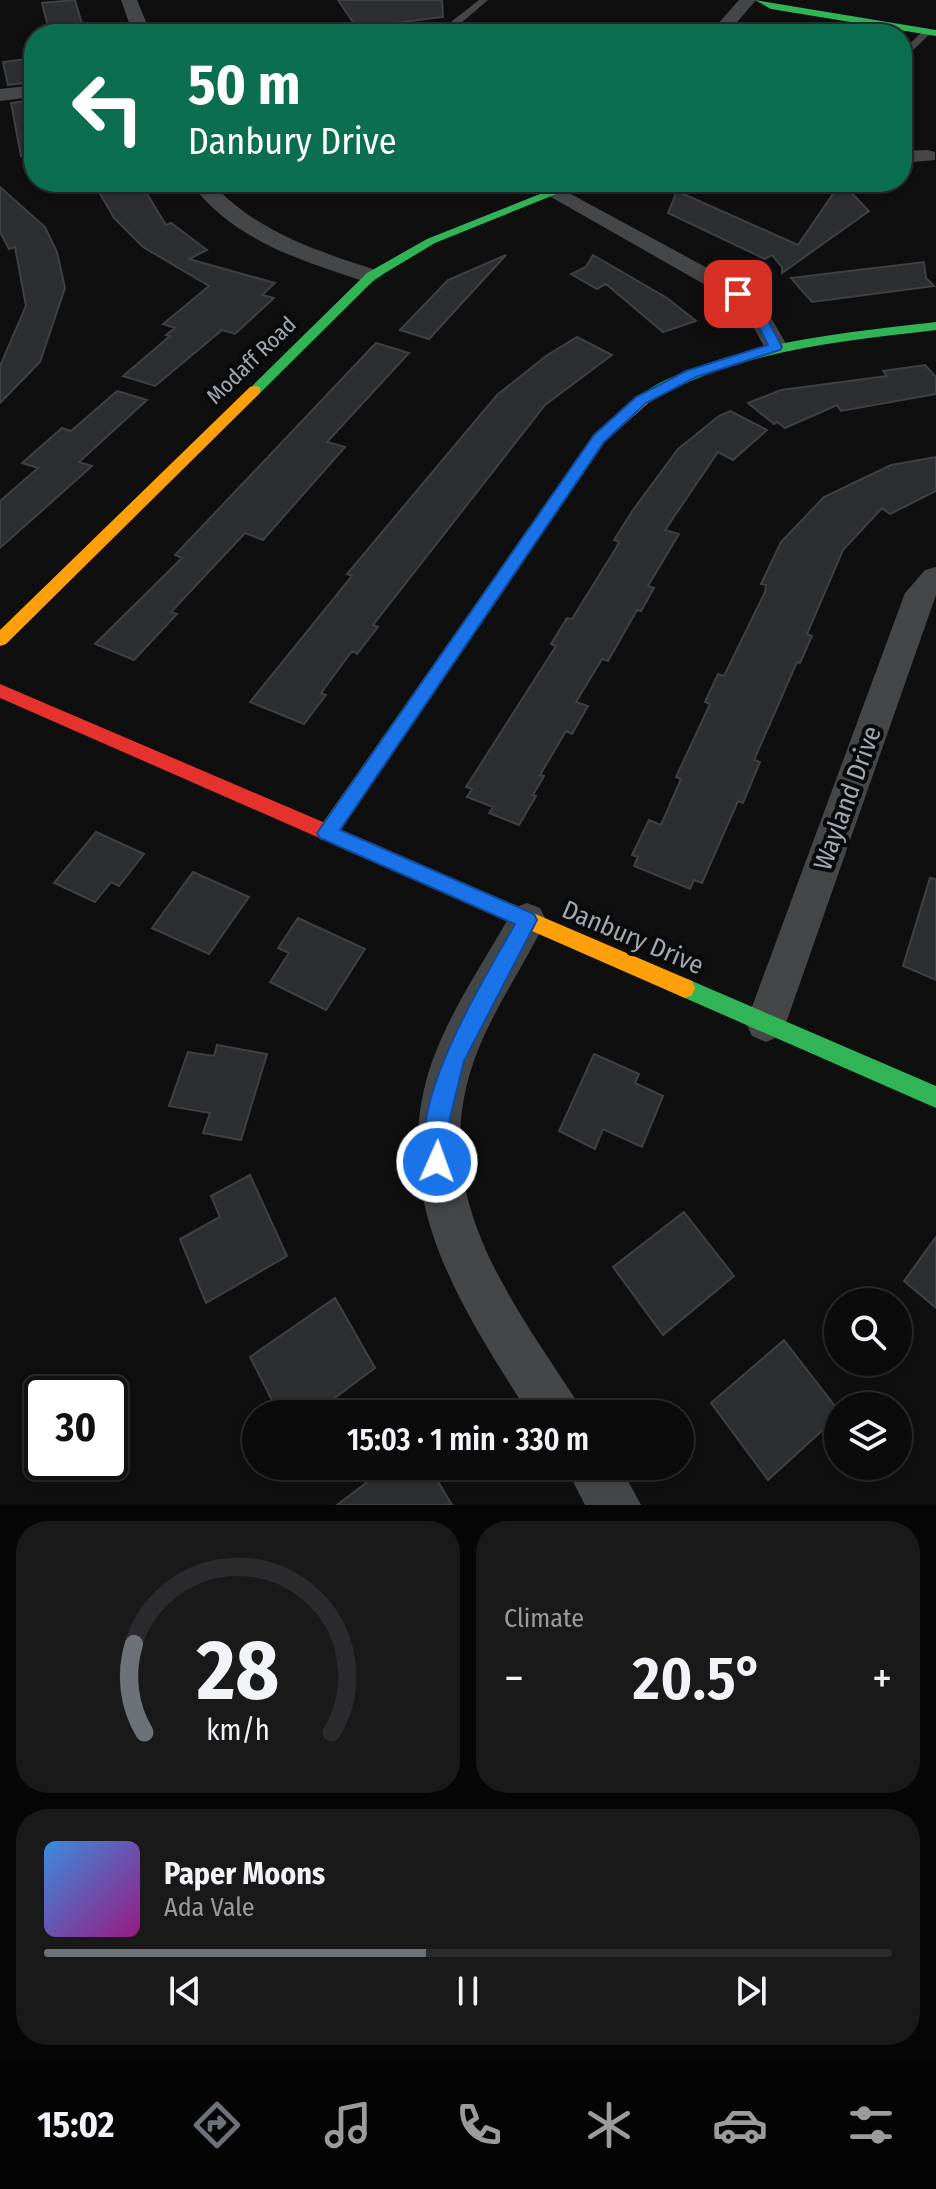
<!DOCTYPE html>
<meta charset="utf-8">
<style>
:root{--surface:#0b0b0c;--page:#19191a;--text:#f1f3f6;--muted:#9a9b9d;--line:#2b2b2d;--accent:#6d7279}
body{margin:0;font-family:"Fira Sans Condensed",sans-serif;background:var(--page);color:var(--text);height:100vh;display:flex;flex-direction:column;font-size:30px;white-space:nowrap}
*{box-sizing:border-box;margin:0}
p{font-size:26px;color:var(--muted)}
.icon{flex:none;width:44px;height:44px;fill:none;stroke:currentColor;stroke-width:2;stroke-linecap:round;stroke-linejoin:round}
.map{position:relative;height:1505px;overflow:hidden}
.details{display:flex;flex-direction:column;gap:16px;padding:16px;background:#060607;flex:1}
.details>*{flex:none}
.hud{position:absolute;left:24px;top:24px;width:888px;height:168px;border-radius:32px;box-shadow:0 2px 6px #0004,0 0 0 2px var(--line);background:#0b6e4f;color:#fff;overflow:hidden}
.controls{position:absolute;left:824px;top:1288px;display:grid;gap:16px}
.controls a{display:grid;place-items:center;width:88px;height:88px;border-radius:50%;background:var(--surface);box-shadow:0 2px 6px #0004,0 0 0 2px var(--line);font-size:40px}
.speed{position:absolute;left:24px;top:1376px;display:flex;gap:16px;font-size:40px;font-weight:700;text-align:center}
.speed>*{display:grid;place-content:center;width:104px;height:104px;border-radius:50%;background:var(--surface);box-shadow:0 2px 6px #0004,0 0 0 2px var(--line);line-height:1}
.speed .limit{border:4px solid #111;border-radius:12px;background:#fff;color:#111}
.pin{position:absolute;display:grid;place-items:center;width:68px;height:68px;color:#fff;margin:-34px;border-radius:16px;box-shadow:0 4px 12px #0006}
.me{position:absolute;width:88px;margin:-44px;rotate:2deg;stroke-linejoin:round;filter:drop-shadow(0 0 6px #0008)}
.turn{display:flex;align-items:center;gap:28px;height:168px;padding:0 32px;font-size:36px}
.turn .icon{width:104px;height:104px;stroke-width:2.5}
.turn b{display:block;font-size:56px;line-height:68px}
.big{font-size:60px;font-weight:600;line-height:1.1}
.details .widget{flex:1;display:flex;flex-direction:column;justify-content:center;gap:12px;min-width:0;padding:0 28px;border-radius:32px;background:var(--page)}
.details .dial{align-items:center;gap:0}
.dial svg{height:208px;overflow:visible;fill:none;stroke:var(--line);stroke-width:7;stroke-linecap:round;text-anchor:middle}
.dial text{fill:var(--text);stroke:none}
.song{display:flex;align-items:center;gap:24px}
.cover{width:96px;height:96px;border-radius:12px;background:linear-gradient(135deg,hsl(210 70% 55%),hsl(310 70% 35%))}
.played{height:8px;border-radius:4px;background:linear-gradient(90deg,var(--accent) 45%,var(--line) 45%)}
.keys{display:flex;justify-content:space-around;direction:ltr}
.heat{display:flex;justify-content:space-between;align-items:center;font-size:44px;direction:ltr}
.details .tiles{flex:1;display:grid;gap:16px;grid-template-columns:1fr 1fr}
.widget:last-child{grid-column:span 2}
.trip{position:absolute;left:242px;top:1400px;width:452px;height:80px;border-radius:40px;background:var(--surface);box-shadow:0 2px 6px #0004,0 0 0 2px var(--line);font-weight:600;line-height:80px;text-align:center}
.menu{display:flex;height:128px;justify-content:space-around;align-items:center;background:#040405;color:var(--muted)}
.menu .icon{width:56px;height:56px}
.menu .on{color:var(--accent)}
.menu b{font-size:36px;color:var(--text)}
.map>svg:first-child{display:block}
</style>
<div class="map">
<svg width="936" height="1505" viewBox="0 0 936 1505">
<rect width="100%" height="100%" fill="#0f0f10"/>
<path fill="#2c2e30" stroke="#3e4044" stroke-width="2" d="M75,0l10,34h-35l-8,-31z
M338,0h104l1,17 -86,11z
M34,58v24l-26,3 -5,-23z
M34,100v54l-13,2 -10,-53z
M841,182l28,29 -87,62v-6l-10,-12 -7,4 -97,-46 9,-22 121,54z
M141,184l25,41 5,-2 36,27 -18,9 86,24 -13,12 12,3 -39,36 -13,-4 -67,56 -32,-10 47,-40 -4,-1 9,-7 -12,-4 46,-38 -66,-39 -29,-29 -15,-26z
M0,187l45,40 12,25 8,36 -25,74 -40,41v-37l26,-60 -11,-59 -6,2 -9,-17z
M506,255l-77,84 -29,-9 48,-50z
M593,255l74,43 29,23 -33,11 -57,-48 -9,5 -26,-15 15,-7z
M924,262l2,16 8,8 -122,16 -21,-24z
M577,337l35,18 -67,50 -172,220 5,2 -21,27 -5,-3 -31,42 5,2 -22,29 -54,-22 102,-126 -5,-2 150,-179 49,-39z
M376,343l33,10 -82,89 18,5 -82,93 -18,-7 -74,79 6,2 -43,46 -39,-16 87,-86 -7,-3z
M925,365l11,12v17l-95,17 -4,-6 -52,23 -8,-6 -3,2 -26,-21 33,-13 106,-14 -4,-5z
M117,391l30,9 -68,62 13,4 -92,82v-47l38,-33 -16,-5 40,-35 9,3z
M730,411l37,19 -34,30 -15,-8 -53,78 14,4 -31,52 6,2 -13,23 -4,-1 -29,51 -6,-2 -26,43 12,4 -16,28 -6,-3 -26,44 4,1 -11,19 3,1 -17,29 -30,-12 4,-6 -26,-10 5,-8 -6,-2 90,-141 -5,-2 16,-26 5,1 44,-71 3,-6 -5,-2 19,-30 45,-61 41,-33z
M936,457v34l-46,23 -8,-6 -39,42 -36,84 5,2 -12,27 -3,-1 -43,98 6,2 -17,41 -5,-2 -36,82 -8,-3 -4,9 -56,-23 4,-9 -6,-2 17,-35 12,5 20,-46 -5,-2 34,-73 -5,-2 13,-28 6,2 41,-84 1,-7 -5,-1 20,-42 43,-45 67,-32z
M96,832l48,22 -25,32 -8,-4 -16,20 -41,-19z
M193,872l56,25 -40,57 -57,-26z
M930,878l6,1v101l-33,-14z
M298,918l67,31 -39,61 -56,-28 19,-29 -11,-5z
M217,1045l50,9 -26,86 -38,-7 7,-20 -41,-7 19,-54 26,4z
M594,1054l45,20 -4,9 28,13 -21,51 -39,-18 -8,20 -36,-18z
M250,1175l37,81 -81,47 -26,-64 40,-22 -9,-21z
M684,1212l50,64 -71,59 -50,-68z
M936,1237v71l-32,-27z
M335,1298l40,70 -62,46h-34l-29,-57z
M784,1340l54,70v6l-70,64 -57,-77z
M356,1466h73l23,39h-115l29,-22z"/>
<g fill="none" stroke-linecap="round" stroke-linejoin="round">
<path fill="#444648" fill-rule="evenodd" d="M479,0h9l-28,24 1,10h-10l1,-13z
M924,30l8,2 -20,19 -5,14 -5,3 1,-18z"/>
<path fill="#444648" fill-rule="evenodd" d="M121,0h16l14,34h-18z
M739,0h17l-29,34h-18z
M34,85v12l-34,4v-12z
M928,150l7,2v8l-33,3v-12z
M190,182h21c45,50 106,69 168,89l3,5 -11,7 -8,-2c-64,-21 -132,-42 -173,-99z
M558,187l188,102 20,20 22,38 -3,5h-18l-19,-35 -18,-18 -179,-102 -4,-4 4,-4z
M936,567v28l-150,428 -6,13 -14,6 -14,-6 -6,-13 159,-430 20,-23z
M527,903l13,5 6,12c-21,44 -50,85 -68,130 -54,136 25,238 96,347l8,17h-53c-70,-110 -144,-221 -96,-355 20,-54 54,-101 81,-151z
M565,1466h55l21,39h-56z"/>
<path fill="#30b455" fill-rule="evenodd" d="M755,0l181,30v6l-165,-27z
M570,182h16l-151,61 -60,36 -115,114 -5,1 -7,-4 119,-117 60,-34z
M936,322v8c-101,12 -192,20 -283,69l-5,1 -7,-4c12,-12 33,-20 49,-26 78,-31 163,-38 246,-48z
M685,978l251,108v22l-258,-113 -3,-7 3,-7z"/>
<path fill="#ff9f0a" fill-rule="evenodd" d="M255,386l5,1v6l-254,251 -6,2v-16l250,-243z
M648,392l5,1v6l-49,43 -270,397 -7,2 -7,-2 -2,-6 2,-6 274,-391z
M379,847l313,134 3,7 -3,7 -7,3 -7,-3 -306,-134 -3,-6 3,-6z"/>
<path fill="#e5322d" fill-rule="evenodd" d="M0,684l386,165 3,6 -3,6 -7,2 -7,-2 -372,-163z"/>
</g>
<path fill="#1a73e8" stroke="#114b97" stroke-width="2" d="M734,292h9l20,19 19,36 -2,3 -84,27 -50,26 -42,39 -264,388 194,84 3,6 -73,141 -14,57 -5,52 -8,4 -8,-4c-26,-62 56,-192 86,-246l-195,-86 -3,-5 277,-398 42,-38 50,-26 82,-26 -15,-30 -21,-21z"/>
<g text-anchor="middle" stroke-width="8" stroke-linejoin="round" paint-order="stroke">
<g font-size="22" fill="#a0a8b1" stroke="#0a0a0b">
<text transform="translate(251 360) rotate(-44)" y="8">Modaff Road</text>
</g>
<g font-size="26" fill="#a0a8b1" stroke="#0a0a0b">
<text transform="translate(847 798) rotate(-70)" y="9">Wayland Drive</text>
<text transform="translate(633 937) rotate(23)" y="9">Danbury Drive</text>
</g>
</g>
</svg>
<div class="controls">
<a><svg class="icon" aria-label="search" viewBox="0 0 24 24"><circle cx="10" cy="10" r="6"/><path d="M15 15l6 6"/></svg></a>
<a><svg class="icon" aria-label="layers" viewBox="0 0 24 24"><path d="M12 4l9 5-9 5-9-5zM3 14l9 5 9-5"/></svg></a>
</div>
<div class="speed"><div class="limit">30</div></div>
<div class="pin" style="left:738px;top:294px;background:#d93025"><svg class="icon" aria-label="arrive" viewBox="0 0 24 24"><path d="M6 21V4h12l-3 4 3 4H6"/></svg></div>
<svg class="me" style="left:437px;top:1162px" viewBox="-20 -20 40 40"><circle r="17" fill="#1a73e8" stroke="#fff" stroke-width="3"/><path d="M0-11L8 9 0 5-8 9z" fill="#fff"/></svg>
<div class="trip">15:03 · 1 min · 330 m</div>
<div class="hud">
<div class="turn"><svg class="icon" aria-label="left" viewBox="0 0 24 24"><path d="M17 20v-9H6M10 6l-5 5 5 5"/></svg><div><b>50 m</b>Danbury Drive</div></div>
</div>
</div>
<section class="details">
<div class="tiles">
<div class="widget dial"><svg viewBox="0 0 100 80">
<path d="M14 69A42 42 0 1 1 86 69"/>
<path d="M14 69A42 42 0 0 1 10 35" stroke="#6d7279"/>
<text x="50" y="56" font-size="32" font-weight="700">28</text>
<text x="50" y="72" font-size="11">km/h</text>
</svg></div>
<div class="widget"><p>Climate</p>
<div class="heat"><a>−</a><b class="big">20.5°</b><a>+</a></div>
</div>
<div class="widget">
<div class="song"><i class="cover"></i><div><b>Paper Moons</b><p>Ada Vale</p></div></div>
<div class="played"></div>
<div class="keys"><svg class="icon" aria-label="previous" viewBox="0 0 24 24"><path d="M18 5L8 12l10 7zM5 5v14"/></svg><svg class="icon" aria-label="pause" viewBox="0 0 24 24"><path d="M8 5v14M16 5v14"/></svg><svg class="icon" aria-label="next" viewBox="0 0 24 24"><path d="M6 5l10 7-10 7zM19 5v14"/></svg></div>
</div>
</div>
</section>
<nav class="menu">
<b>15:02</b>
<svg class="icon on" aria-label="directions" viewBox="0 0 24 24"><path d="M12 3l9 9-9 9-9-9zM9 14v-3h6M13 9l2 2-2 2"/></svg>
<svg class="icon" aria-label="music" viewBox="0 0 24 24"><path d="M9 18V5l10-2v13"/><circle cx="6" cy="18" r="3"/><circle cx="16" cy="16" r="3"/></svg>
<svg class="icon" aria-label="phone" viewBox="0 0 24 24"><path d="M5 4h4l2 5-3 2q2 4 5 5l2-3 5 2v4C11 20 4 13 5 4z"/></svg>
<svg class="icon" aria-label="climate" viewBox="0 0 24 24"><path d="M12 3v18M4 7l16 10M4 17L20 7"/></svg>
<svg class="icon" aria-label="car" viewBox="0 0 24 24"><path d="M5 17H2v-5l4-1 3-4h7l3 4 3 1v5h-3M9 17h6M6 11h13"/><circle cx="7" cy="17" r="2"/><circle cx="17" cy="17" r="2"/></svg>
<svg class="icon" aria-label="filters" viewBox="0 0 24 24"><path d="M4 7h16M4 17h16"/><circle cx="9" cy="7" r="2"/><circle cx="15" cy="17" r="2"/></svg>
</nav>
